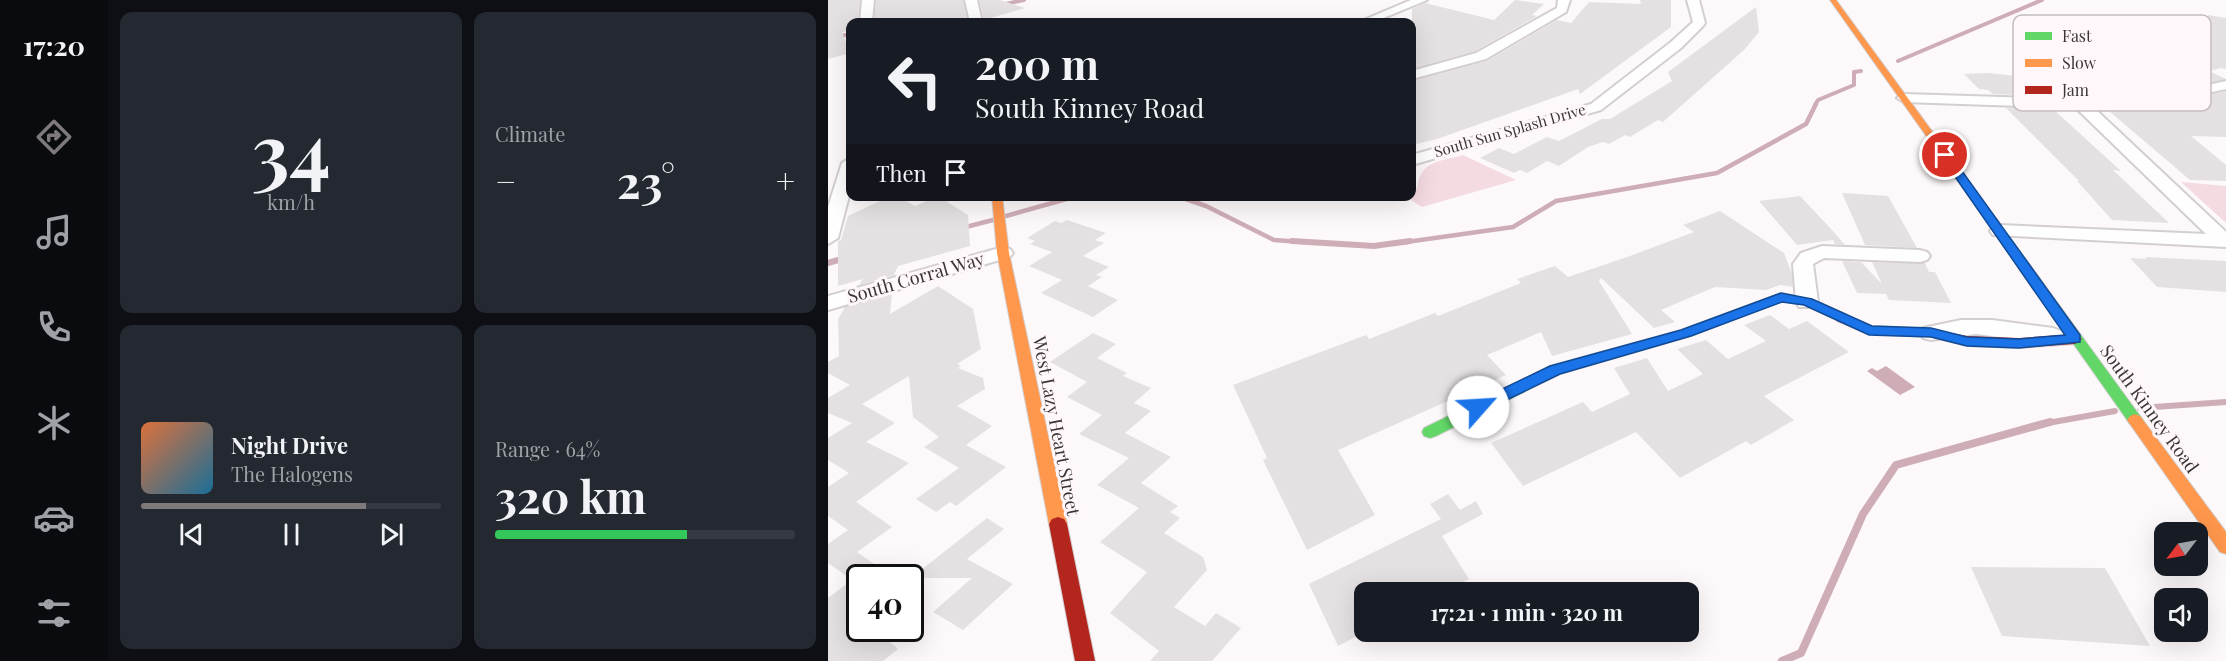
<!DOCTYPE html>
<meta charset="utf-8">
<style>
:root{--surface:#171b24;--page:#242831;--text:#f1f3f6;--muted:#9ea1a6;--line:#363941;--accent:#7e7a7b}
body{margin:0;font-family:"Playfair Display",serif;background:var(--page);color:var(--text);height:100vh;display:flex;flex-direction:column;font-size:22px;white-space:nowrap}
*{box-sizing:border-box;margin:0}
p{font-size:20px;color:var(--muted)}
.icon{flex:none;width:33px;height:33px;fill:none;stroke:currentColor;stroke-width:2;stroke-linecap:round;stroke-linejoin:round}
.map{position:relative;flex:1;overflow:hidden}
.details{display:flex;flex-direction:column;gap:12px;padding:12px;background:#0d0f14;width:720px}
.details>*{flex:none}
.hud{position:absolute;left:18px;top:18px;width:570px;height:183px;border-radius:12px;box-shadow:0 6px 24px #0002;background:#171b24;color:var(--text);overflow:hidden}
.needle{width:39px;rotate:238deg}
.buttons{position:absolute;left:1326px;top:522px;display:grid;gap:12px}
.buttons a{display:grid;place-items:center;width:54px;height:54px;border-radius:12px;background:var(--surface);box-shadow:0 6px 24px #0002;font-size:30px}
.speed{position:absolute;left:18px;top:564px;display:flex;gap:12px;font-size:30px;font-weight:700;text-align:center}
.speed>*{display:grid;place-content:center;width:78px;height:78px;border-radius:50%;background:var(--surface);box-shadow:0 6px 24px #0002;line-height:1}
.speed .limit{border:3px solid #111;border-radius:9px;background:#fff;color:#111}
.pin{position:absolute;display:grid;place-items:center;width:51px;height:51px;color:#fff;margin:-26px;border:3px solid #fff;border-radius:50%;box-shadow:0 2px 6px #0007}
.me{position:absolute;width:66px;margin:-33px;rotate:64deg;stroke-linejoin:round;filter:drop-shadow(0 0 4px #0008)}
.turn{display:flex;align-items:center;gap:21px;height:126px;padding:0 30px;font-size:27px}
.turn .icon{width:78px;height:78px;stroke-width:2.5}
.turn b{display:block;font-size:42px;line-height:51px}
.then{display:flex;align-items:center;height:57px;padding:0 30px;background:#0003;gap:12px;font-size:22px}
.big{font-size:45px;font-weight:700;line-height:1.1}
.details .card{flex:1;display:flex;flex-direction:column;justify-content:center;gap:9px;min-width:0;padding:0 21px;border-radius:12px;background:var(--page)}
.details .dial{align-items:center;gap:0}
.dial b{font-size:78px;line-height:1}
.song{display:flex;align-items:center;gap:18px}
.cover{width:72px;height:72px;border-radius:9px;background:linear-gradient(135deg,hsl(20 70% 55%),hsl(200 70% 35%))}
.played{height:6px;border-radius:3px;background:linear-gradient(90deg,var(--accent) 75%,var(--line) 75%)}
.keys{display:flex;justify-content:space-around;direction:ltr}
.heat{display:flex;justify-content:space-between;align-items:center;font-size:33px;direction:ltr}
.charge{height:9px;border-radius:4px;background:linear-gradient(90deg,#34c759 64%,var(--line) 0)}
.details .tiles{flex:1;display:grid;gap:12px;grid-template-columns:repeat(2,1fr)}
.trip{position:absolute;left:526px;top:582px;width:345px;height:60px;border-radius:12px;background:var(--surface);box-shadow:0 6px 24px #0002;font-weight:700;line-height:60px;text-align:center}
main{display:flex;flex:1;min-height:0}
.tab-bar{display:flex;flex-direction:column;width:108px;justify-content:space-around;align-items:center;background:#090b0e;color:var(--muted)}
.tab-bar .icon{width:42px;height:42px}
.tab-bar .current{color:var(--accent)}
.tab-bar b{font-size:27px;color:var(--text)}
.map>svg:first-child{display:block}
</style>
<main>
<nav class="tab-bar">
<b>17:20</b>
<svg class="icon current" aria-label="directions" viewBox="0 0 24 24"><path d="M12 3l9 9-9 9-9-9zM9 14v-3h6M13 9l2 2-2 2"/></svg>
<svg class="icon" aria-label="music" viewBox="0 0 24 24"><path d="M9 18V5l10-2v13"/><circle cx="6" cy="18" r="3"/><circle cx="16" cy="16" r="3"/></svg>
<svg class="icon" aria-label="phone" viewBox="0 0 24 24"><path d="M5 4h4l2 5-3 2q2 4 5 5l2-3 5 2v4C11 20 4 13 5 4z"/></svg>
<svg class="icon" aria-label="climate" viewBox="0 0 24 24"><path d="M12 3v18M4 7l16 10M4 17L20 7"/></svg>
<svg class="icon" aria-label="car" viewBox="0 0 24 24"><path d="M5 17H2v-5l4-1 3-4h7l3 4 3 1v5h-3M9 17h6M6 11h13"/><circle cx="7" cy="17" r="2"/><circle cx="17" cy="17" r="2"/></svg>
<svg class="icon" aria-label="filters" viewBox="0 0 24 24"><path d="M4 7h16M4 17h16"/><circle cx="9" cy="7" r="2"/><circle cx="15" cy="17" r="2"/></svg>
</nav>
<section class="details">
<div class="tiles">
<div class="card dial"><b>34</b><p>km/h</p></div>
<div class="card"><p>Climate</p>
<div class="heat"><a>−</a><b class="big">23°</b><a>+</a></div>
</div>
<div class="card">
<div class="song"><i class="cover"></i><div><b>Night Drive</b><p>The Halogens</p></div></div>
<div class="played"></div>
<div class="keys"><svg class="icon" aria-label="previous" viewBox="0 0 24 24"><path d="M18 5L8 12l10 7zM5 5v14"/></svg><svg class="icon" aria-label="pause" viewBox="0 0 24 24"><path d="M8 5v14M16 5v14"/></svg><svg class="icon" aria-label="next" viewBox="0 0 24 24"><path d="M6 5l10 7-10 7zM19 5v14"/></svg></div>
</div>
<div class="card"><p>Range · 64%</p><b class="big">320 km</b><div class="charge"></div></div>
</div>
</section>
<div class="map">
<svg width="1398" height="661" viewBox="0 0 1398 661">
<rect width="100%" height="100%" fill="#fdf9fa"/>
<path fill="#f4dae1" d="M635,155l53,25 -94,27 -16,-10 6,-1v-5l5,-3c4,-28 22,-26 46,-33z
M1353,182l45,4v37z"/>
<path fill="#cfadb7" d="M1058,366l29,21 -15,8 -33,-24 5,-3 5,3z"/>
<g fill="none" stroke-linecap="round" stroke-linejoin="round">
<path stroke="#cfadb7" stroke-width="4" d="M173,5l23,-5
M0,39l22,-5
M1070,61l144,-61
M987,105l3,-5 36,-15v-13l7,-1"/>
<path stroke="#cfadb7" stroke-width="4.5" d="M349,196l29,10 68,34 43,3
M178,216l71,-20
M134,228l31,-8
M571,243l114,-16 43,-26 161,-28 89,-49 10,-20"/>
<path stroke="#cfadb7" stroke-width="6" d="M464,241l82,5 36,-5
M0,263l17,-5
M1312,408l86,-6
M1214,424l73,-13"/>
<path stroke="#cfadb7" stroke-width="8" d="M954,661l19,-8 62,-139 33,-49 154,-43"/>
</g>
<path fill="#e5e1e2" d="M0,0h32l-2,22h-8v9l-8,1 8,21 -22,6z
M48,0h87l5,22h-94z
M151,0h21l25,8 -41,12z
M687,0l29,4 -12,11 5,1 -62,35 -63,18v-60l13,-6 69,17z
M812,0h31v27l-91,67 -2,-5 -141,50 -25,6v-64l75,-20 70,-41 14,3 18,-21 52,2z
M928,7l3,25 -15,18 -81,72 -5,-2 -28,17 -5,-2 -16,9 -6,-2 -15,5 -29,19 -12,-5 -20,12 -7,-3 -6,3 -34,-15 19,-10 15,6 33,-17 12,4 43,-22h8l62,-38 -4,-9z
M1380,15l18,3v51l-5,-1 -12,3 17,8 -91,20 -40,-1 -13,-6h-41l-1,-12 50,-4 37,-9 76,-10z
M1160,73l29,3 21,20 -45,-2 -5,-4 -9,-1 -15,-15z
M1398,91v46l-35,-1 35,29v16l-36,-1 -81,-69h26z
M1178,108l47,1 68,62 -8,-1 56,53 -57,-3 -35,-39h2z
M1014,193l46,3 29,52 -52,-3z
M62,196h7l18,10 23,-10 30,19 2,31 -72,20 -4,9 -35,10 4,-6 -25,7v-45l3,-1 7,-24z
M972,196l32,34 13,15 -10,-1 -2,-4 -36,5 -38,-44z
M892,211l64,42 8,21 1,13 -13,-2 -14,5 -51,-3 -54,23 14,12 -21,6 -53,-50 -2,3 33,53 -80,22 -11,-24 -54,23 19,20 -168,75 37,65 -68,35 -44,-90 4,-2 -34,-73 133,-50 3,4 66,-26 3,3 83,-33 -4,-4 38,-13 13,11 62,-21 64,-24 -11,-7z
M239,220l39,13 -11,7 9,3 -21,13 26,11 -13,8 6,2 -14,9 30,14 -25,17 -52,-24 21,-13 -33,-14 23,-14 -22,-8 5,-3 -8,-3 28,-17 6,2z
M1317,257l81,4v31l-69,-5 -27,-29 17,1z
M1014,261l19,1 21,22 -10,-22 53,1 4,9h6l16,31 -62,-3 -3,-6 -29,-1z
M110,286l35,23 8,40 -24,15 4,2 -3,2 25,10 2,11 -28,17 35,20 -26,19 40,22 -50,39 -6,-4 -14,10 -20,-13 43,-31 -35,-21 15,-10 -26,-20 -4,-41 -47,28 33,19 -29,19 43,21 -53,39 36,25 -35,25 37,26h-34v50h14l24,21 -15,12h-55v-63l24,-18 -24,-17v-19l20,-14 -20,-14v-29l21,-14 -21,-13v-22l24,-15 -24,-10v-15l22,-13 -22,-12v-11l11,-6 -1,-37 7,-12 47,-13 -2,20z
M942,315l19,14 18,-8 42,31 -85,44 30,24 -43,25 -5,-4 -66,37 -44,-46 -113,54 -32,-43 92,-41 9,10 38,-18 -16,-26 33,-10 21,33 35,-17 -26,-25 29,-9 22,19 38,-18 -22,-16z
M265,333l23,11 -19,14 30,15 -4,3 28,12 -17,15 17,8 -26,22 46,24 -30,26 37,23 -8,6 10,6 -16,15 39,24 4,13 -33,37 31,19 11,-13 25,15 -29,33h-62l9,-10 -49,-38 37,-41 -47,-30 39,-34 -42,-23 32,-27 -50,-24 23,-19 -35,-18 20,-15 -37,-20z
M620,494l12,16 16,-9 7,13 -41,22 27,43 -25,13h-79v40l-27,14 -29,-62 132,-65 -11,-15z
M159,518l17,11 -37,30 46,25 -50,46 -30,-18 39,-34h-61z
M1143,567l134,1 45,78 -148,-10z"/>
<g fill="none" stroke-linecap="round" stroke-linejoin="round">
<g stroke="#d3cfd0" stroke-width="4">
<path id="street" d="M34,0h12l-2,22h-12z
M137,0h12l5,22h-12z
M583,0h16l-53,22h-15z
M730,0h12l-4,12 -80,47 -74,20v-8l64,-18 81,-45z
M859,0h12l6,23 -2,3 -22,22 -80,62 -189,55v-10l179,-51 80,-62 22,-20z
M1398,81v8l-91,20 -41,-1 132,124v15l-233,-12 -3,-4 3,-4 7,-2 206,9 -130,-126 -172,-6 -7,-4 7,-4 231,7z
M22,158v34l-12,46 -10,6v-37l14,-44z
M994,246l98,4 7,2 3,4 -3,4 -7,2 -96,-4 -11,6 5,38 -3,5h-16l-3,-5 -3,-38 8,-11z
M175,247l7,2 3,4 -3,4 -182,53v-14z
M1133,320h31l61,8 8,3 3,5 -3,5 -8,3 -77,-10 -45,6 -8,-2 -3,-5 3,-5z"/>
</g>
<g stroke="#d3cfd0" stroke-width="2">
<path id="fast" d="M1154,204l4,1 154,211 3,4 -3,4h-10l-153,-217z
M953,293l31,6 35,16 2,3 -7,4 -38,-17 -22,-4 -91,35 -131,38 -124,62 -6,2 -6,-2 -2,-4 2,-4 126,-62 131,-36z"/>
</g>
<g stroke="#d3cfd0" stroke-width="2">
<path id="slow" d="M1002,0h6l150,205v4h-8z
M164,196h10l7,57 58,271 -3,5 -6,2 -6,-2 -3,-5 -52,-271z
M1307,414l5,2 86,116v22l-6,-2 -90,-128 -3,-4 3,-4z"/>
</g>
<g stroke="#d3cfd0" stroke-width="2">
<path id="jam" d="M1014,314l29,12 60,3 36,7 52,2 56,-4 7,5 -7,5 -56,4 -52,-2 -36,-9 -62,-3 -32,-13 -2,-3 2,-3z
M230,517l6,2 3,5 28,137h-20l-26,-137 3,-5z"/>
</g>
<use href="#street" fill="#fffefe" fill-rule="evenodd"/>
<use href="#fast" fill="#63d668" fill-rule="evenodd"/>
<use href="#slow" fill="#ff974d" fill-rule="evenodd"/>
<use href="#jam" fill="#b3261e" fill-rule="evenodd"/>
</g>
<path fill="#1a73e8" stroke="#114b97" stroke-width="1.5" d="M1114,153h7l131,182v7l-61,6 -52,-2 -36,-9 -62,-2 -65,-30 -22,-3 -91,34 -131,38 -76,37h-11l-2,-4 2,-4 77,-37 131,-36 100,-37 31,6 60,27 59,2 36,9 52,2 46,-4 -125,-180z"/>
<g text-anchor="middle" stroke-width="6" stroke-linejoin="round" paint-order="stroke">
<g font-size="15" fill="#3a3637" stroke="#fff7f9">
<text transform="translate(682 131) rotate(-16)" y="5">South Sun Splash Drive</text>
</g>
<g font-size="18" fill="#3a3637" stroke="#fff7f9">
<text transform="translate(88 278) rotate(-16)" y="6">South Corral Way</text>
<text transform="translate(1321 409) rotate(54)" y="6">South Kinney Road</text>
<text transform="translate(228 426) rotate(79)" y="6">West Lazy Heart Street</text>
</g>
</g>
<rect x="1185" y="15" width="198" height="96" rx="9" fill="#fff7f9" stroke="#c4bdbf" stroke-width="1.5"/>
<rect x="1197" y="32" width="27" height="8" fill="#63d668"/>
<rect x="1197" y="59" width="27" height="8" fill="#ff974d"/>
<rect x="1197" y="86" width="27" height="8" fill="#b3261e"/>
<g font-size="16" fill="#3a3637">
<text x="1234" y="42">Fast</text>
<text x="1234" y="69">Slow</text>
<text x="1234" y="96">Jam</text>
</g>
</svg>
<div class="buttons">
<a><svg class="needle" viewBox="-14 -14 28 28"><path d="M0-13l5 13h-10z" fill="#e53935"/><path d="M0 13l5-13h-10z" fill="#9ea1a6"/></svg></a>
<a><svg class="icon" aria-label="sound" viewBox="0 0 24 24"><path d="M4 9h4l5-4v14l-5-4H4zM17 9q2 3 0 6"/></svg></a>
</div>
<div class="speed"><div class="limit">40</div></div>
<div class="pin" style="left:1117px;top:155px;background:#d93025"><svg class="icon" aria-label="arrive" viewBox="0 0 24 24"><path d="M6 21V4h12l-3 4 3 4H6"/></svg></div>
<svg class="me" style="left:650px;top:407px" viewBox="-20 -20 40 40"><circle r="19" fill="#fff"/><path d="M0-13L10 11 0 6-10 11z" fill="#1a73e8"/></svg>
<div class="trip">17:21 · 1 min · 320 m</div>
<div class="hud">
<div class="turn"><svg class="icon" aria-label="left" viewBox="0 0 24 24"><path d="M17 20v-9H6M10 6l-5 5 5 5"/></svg><div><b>200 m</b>South Kinney Road</div></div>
<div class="then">Then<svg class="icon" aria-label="arrive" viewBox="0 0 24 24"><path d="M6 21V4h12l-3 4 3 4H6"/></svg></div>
</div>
</div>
</main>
